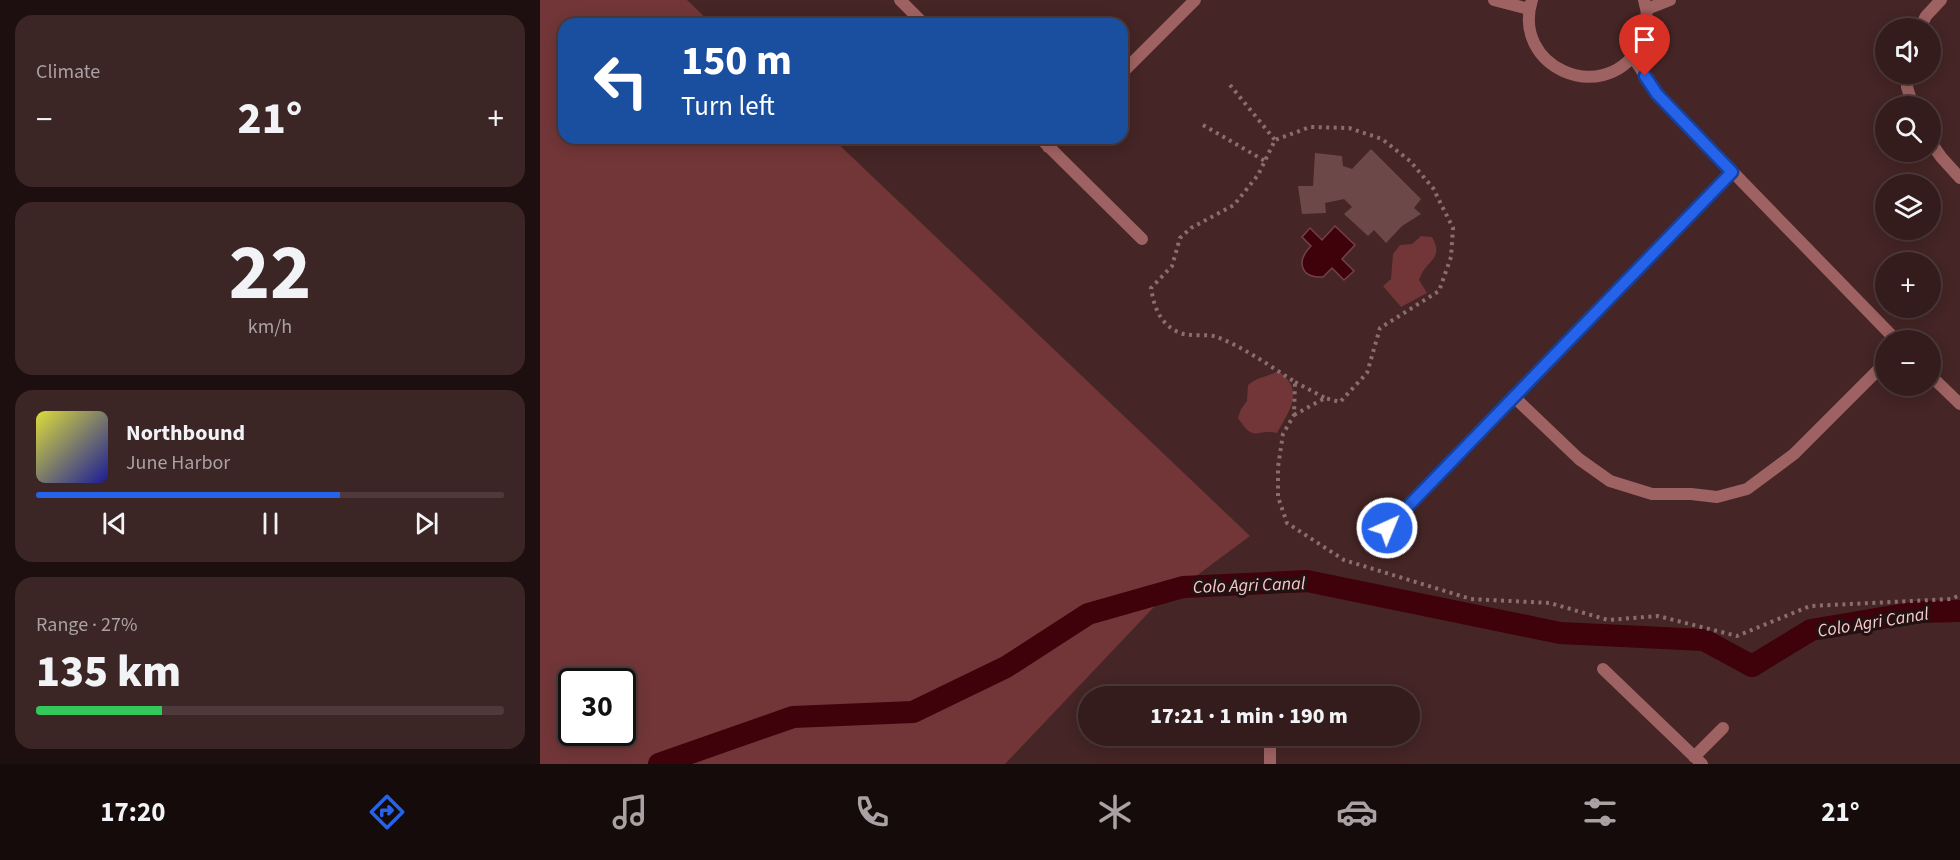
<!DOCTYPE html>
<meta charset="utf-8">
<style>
:root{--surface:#341c1c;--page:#3c2525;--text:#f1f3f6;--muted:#a9a1a3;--line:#4e3a3b;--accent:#2563eb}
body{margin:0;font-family:"Source Sans 3",sans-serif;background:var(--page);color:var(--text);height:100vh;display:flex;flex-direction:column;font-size:22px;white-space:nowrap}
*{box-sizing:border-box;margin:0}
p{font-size:20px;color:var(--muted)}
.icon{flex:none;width:33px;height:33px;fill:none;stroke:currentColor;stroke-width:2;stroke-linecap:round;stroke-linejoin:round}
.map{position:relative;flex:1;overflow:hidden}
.sheet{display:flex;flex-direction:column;gap:15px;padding:15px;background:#1d0f0f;width:540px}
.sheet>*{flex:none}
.top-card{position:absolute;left:18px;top:18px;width:570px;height:126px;border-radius:18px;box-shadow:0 3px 15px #0003,0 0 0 2px var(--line);background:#1a4fa0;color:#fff;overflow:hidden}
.fabs{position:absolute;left:1335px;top:18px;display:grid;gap:12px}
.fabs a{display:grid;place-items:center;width:66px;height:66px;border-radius:50%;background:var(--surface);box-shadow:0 3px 15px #0003,0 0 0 2px var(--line);font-size:30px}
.speed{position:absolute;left:18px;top:668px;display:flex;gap:12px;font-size:30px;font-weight:700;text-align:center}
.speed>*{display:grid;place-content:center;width:78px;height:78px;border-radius:50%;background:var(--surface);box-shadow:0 3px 15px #0003,0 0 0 2px var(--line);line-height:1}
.speed .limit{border:3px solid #111;border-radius:9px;background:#fff;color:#111}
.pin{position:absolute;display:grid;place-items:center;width:51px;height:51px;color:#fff;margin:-62px -26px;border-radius:50% 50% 50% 0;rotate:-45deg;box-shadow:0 0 6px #0007}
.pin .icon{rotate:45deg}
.me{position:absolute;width:66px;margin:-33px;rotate:44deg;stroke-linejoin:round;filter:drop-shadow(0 0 4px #0008)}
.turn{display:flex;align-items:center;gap:21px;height:126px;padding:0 24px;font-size:27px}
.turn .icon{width:78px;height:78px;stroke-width:2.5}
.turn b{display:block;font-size:42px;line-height:51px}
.big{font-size:45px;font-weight:800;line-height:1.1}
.sheet .tile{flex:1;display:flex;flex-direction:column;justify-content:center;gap:9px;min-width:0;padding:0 21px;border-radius:18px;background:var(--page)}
.sheet .dial{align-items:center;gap:0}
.dial b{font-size:78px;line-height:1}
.song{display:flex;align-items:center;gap:18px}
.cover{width:72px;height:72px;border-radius:9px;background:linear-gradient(135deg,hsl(60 70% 55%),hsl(240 70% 35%))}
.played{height:6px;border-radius:3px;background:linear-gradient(90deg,var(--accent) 65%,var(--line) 65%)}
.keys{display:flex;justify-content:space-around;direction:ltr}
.heat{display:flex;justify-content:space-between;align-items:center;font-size:33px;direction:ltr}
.charge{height:9px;border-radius:4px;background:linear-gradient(90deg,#34c759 27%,var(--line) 0)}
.trip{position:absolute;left:538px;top:686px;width:342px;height:60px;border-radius:30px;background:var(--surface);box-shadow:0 3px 15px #0003,0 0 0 2px var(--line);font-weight:800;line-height:60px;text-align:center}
.dock{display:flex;height:96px;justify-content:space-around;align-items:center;background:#150b0b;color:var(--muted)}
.dock .icon{width:42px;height:42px}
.dock .on{color:var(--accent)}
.dock b{font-size:27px;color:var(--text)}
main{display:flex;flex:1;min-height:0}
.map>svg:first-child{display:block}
</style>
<main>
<section class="sheet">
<div class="tile"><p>Climate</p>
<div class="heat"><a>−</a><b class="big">21°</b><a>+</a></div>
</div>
<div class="tile dial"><b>22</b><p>km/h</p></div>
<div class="tile">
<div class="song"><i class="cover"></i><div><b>Northbound</b><p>June Harbor</p></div></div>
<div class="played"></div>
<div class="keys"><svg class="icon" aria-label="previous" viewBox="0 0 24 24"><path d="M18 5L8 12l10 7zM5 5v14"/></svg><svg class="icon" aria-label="pause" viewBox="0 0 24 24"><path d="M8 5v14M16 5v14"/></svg><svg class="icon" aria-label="next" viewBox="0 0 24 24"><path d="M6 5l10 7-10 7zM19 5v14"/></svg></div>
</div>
<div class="tile"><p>Range · 27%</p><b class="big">135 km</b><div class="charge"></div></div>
</section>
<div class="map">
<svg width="1420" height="764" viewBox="0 0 1420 764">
<rect width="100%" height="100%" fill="#452525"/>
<path fill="#723638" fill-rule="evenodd" d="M0,0h147l25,24h-148v114h268l418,398 -97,72 -148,156h-465zM32,681h50v51h-50z
M881,236l11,1c13,23 -7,23 -13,43l8,13 -26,14 -18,-21 8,-7 2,-25 7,-9 12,-1z
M738,371c28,19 11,40 -1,62 -22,-5 -22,11 -39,-15l3,-9 6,-8 1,-16c13,-10 18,-7 30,-14z"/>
<path fill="#3f010a" stroke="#734147" stroke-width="1.5" d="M795,226l20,19 -13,14 12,12 -10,9 -12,-12 -9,9c-23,1 -27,-16 -12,-31l-9,-9 8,-9 12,12z"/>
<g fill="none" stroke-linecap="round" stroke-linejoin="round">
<path stroke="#3f010a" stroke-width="22" d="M119,764l134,-47 120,-5 93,-45 82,-53 95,-27 124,-6 253,52 144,7 48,26 59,-36 106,-18 43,-1"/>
</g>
<path fill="#6c4948" d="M831,149l50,50 -7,9 7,6 -19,12 -16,17 -12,-13 -6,6 -24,-22 8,-7 -8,-8 -19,4 1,10 -24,1 -4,-28h15l2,-33 27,3 1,10 9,3z"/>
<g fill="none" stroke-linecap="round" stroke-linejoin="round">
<path stroke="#8a6e6e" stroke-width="4" stroke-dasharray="3 4.5" stroke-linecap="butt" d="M690,85l45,55
M663,125l62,36
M755,382l30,16
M754,415l31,-17 15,4 27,-29 13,-45 59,-37 12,-34 2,-29 -20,-40 -23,-27 -28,-22 -33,-11 -39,-1 -35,13 -17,35 -24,30 -43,23 -11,10 -8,28 -21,22c3,18 8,34 25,43 11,7 29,2 41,6 28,11 53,29 78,45l-1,33 -11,19 -5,33v30l9,26 57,37 127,39 79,4 58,17 50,-4 79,20 73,-30 141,-7 9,-4"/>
<path stroke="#9f6262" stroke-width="12" d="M360,0l24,24
M582,73l73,-73
M500,138l102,101
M508,147l9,-9"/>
<path stroke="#9f6262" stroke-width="12" d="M954,0l35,9
M992,0c-21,66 69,107 106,49 10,-15 11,-33 6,-49
M1107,9l23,-9
M1380,28l6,-12 15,-16
M1093,57l24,37 239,246
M1368,74l-1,13 6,19
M1390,141l11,16 19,21
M1390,375l30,29
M973,396l66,63 31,22 42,13h39l26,3 30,-8 47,-35 92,-92
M847,528l345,-356
M1063,669l99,95
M730,735v29
M1154,757l29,-29"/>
</g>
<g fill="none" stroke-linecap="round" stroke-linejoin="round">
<g stroke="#184099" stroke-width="15">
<path id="route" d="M847,528l345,-356 -75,-78 -12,-18"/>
</g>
<use href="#route" stroke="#2563eb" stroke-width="10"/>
</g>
<g text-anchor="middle" stroke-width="6" stroke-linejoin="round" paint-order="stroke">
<g font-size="18" font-style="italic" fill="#fbc8c7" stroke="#211313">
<text transform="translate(709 585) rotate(-2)" y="6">Colo Agri Canal</text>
<text transform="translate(1333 622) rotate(-9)" y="6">Colo Agri Canal</text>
</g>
</g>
</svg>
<div class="fabs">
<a><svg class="icon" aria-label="sound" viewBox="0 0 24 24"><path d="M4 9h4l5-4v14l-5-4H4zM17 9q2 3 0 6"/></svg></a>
<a><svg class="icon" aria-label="search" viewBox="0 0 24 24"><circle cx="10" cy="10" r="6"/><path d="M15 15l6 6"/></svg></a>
<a><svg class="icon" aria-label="layers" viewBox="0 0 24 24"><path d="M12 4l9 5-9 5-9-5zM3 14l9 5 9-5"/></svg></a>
<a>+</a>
<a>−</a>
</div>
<div class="speed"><div class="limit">30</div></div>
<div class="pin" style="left:1105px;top:76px;background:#d93025"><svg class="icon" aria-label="arrive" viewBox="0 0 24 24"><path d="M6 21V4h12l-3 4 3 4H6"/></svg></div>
<svg class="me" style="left:847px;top:528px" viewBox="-20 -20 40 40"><circle r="17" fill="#2563eb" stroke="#fff" stroke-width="3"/><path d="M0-11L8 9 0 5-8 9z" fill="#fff"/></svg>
<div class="trip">17:21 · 1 min · 190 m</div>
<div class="top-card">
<div class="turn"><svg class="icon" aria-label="left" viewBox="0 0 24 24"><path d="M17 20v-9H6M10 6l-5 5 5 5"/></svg><div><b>150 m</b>Turn left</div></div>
</div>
</div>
</main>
<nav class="dock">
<b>17:20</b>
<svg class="icon on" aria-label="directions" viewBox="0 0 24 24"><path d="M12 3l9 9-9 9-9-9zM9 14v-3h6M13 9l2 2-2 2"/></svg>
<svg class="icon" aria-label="music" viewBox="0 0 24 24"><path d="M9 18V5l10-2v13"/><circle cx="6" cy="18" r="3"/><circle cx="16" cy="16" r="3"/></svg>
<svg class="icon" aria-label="phone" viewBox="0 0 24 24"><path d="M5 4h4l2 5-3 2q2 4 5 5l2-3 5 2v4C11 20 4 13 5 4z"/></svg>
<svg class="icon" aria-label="climate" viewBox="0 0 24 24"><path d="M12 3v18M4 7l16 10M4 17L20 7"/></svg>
<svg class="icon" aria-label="car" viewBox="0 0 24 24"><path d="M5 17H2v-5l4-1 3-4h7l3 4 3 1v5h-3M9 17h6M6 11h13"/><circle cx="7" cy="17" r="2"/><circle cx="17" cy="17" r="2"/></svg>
<svg class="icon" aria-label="filters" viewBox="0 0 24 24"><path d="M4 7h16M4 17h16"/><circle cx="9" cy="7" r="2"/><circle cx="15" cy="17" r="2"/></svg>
<b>21°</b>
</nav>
